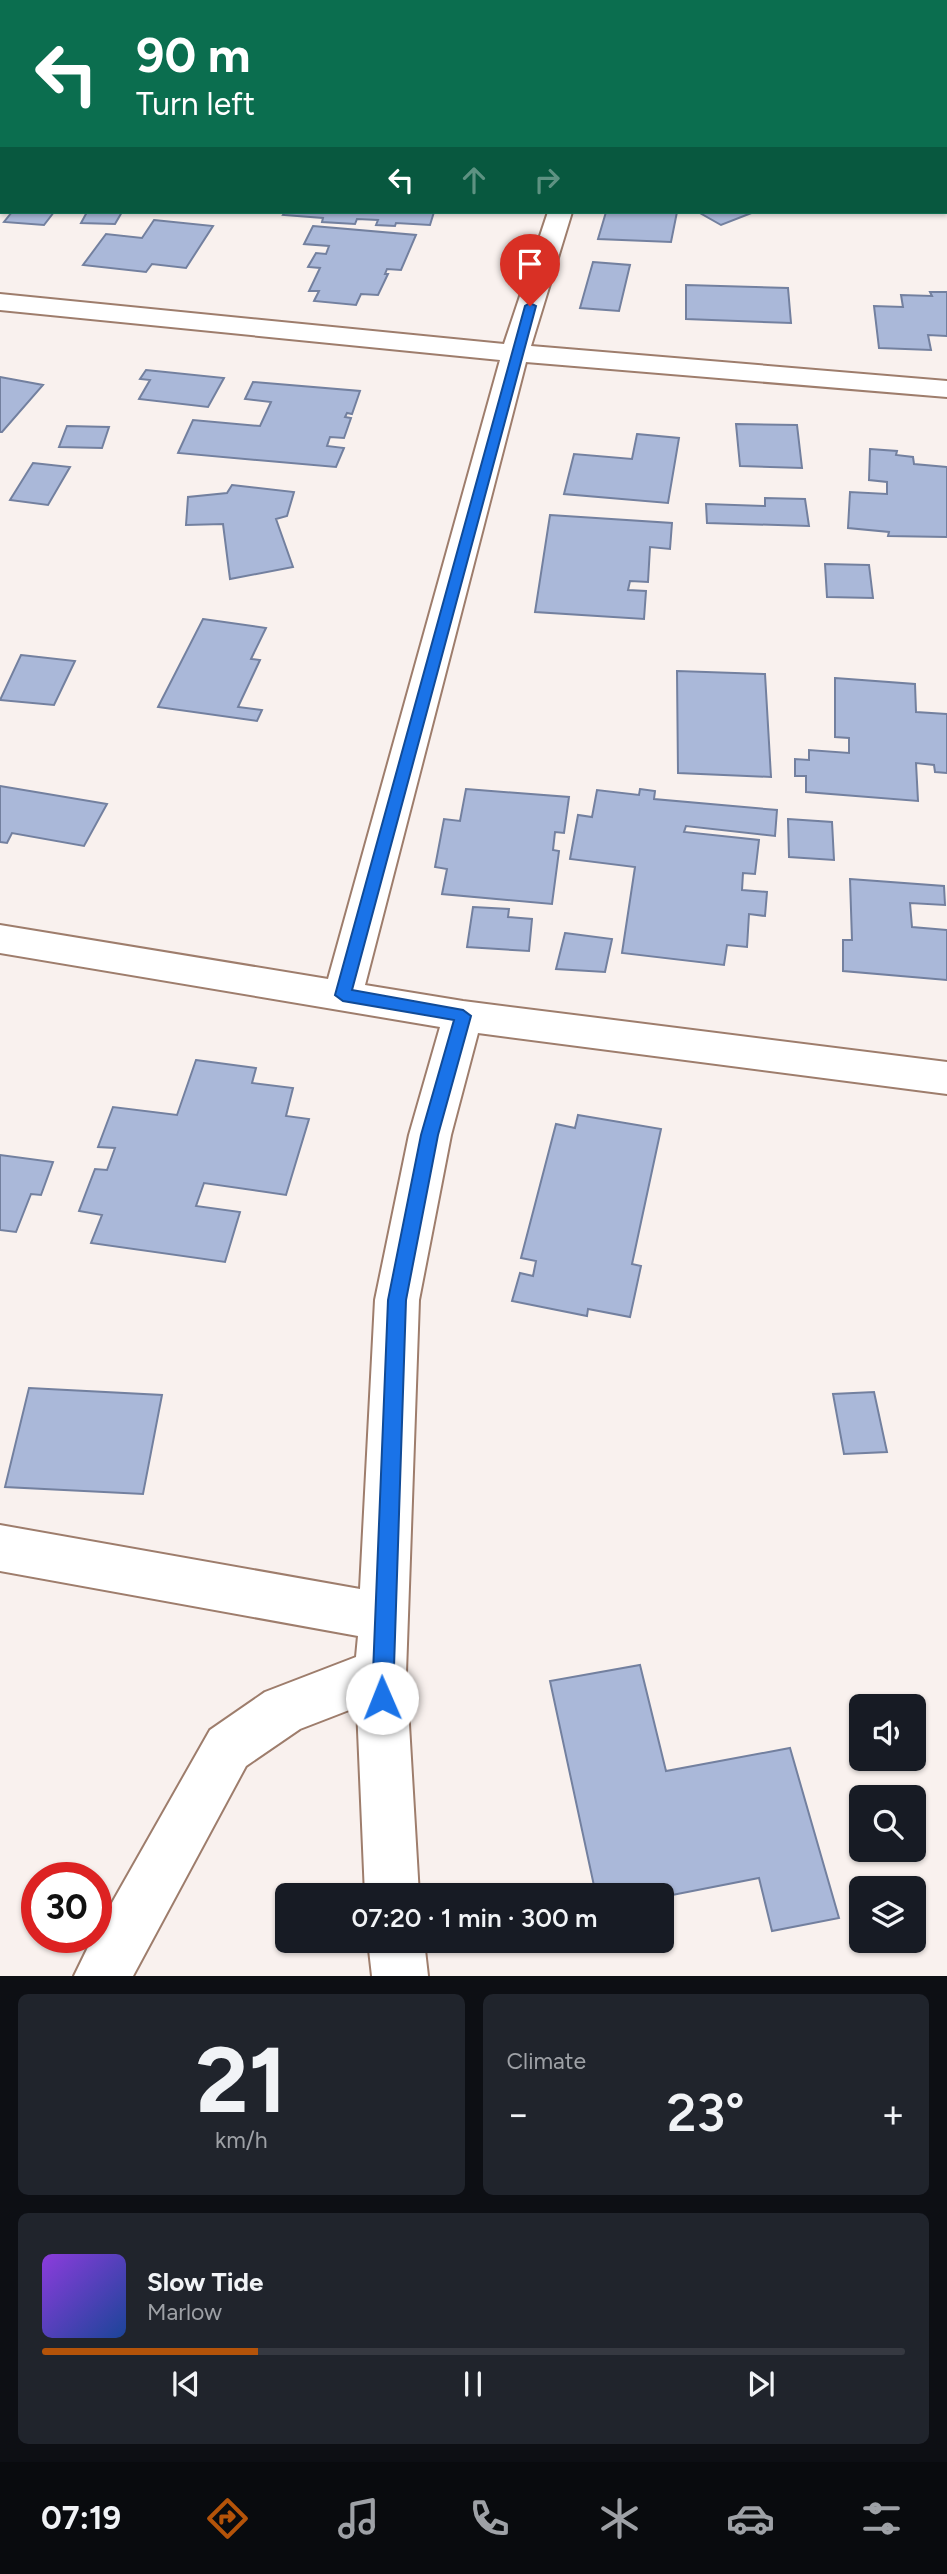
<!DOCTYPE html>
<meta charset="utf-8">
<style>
:root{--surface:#171b24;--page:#20242c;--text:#f1f3f6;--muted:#9ea1a6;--line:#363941;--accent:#b45309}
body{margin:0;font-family:Figtree,sans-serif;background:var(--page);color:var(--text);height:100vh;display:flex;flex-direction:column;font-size:26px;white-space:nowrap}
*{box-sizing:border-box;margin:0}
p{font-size:23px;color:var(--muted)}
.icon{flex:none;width:38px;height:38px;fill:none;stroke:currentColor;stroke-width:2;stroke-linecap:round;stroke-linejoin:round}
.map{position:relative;height:1976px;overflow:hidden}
.side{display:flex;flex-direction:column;gap:18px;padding:18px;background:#0d0f14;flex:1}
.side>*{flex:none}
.guide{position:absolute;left:0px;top:0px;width:948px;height:214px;box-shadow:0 2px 5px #0004;background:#0b6e4f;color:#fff;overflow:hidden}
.controls{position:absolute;left:849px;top:1694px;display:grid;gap:14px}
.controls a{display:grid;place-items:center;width:77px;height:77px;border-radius:10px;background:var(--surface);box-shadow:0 2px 5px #0004;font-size:35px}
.speed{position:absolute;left:21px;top:1862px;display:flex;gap:14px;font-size:35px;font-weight:700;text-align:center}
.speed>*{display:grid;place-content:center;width:91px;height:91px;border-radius:50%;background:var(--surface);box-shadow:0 2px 5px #0004;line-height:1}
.speed .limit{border:10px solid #d22;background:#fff;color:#111}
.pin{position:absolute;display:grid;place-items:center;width:60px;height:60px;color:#fff;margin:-72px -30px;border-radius:50% 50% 50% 0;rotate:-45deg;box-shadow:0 0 7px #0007}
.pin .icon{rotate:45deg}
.me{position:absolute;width:77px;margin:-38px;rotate:359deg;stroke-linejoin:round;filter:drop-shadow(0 0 5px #0008)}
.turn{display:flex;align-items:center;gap:24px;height:147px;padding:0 21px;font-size:32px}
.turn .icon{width:91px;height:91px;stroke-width:2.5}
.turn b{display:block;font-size:49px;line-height:60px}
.lanes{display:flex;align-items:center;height:66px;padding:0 21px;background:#0003;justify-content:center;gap:35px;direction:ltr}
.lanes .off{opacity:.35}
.big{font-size:52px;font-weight:600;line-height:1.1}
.side .card{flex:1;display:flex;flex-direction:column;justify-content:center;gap:10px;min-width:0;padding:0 24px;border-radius:10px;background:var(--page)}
.side .dial{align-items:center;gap:0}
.dial b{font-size:91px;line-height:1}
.song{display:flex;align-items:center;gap:21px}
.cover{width:84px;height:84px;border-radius:10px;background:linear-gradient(135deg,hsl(270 70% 55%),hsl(220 70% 35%))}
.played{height:7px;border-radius:4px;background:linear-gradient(90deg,var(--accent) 25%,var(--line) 25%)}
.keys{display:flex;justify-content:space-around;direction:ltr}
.heat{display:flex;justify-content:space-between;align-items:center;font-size:38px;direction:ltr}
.side .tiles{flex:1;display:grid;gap:18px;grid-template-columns:1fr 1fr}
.card:last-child{grid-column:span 2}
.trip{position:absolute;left:275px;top:1883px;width:399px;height:70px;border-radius:10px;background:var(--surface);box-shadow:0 2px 5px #0004;font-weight:600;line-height:70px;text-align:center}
.tabs{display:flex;height:112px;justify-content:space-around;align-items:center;background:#090b0e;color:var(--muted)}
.tabs .icon{width:49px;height:49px}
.tabs .on{color:var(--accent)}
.tabs b{font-size:32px;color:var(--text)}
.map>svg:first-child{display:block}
</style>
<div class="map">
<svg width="947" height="1976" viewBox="0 0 947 1976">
<rect width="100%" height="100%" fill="#f9f1ee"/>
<path fill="#aab8d9" stroke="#73809f" stroke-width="2" d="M12,212h42l-10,13 -40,-3z
M87,212h35l-7,12 -34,-1z
M285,212h149l-4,13 -34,-2 -1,3 -19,-1 2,-5 -21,-1 -2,5 -33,-2 1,-4 -40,-3z
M606,212h71l-6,30 -73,-3z
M702,212h52l-33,13 -21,-12z
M154,220l59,6 -27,42 -34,-4 -6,8 -63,-7 23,-31 36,4z
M313,226l103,9 -15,35 -14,-1 -2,5h3l-10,21 -17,-1 -5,11 -42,-4 5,-10h-10l11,-23 -12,-1 8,-14 10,1 3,-8 -25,-2z
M593,262l37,3 -11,46 -39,-3z
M686,285l102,3 3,35 -105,-4z
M930,292h17v44l-19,-1 3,15 -52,-2 -5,-42 29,1 -2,-12 31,1z
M146,370l78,8 -16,29 -69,-8 11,-19 -10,-1z
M0,377l43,8 -41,47h-2z
M253,382l107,9 -8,23 -5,-1 -2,4 6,1 -7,20 -14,-1 -3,9 17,2 -8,19 -158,-14 15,-33 67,6 11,-24 -26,-3z
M736,424l61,1 5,43 -62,-2z
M67,426l42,1 -7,21 -43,-1z
M637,434l42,4 -11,65 -104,-9 10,-40 58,5z
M870,449l27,2 -1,4 17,2 1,7 33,3v70l-59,-1 1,-4 -41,-4 2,-36 37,2v-12l-18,-2z
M33,463l37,4 -22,38 -38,-5z
M232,485l62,7 -7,24 -11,3 17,48 -63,12 -7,-55 -37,1 2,-28 39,-4z
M765,498l40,1 4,27 -102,-3 -1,-19 59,2z
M550,515l122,8 -2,26 -20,-2 -2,35 -18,-1 -2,9 18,1 -2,28 -109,-7z
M825,564l44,1 4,33 -46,-1z
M203,619l63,9 -15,31 9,1 -22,47 24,3 -5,11 -99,-14z
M21,655l54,6 -21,44 -54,-5z
M677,671l88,3 6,103 -93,-4z
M835,678l80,6 1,28 31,2v59l-12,-1 -1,-7 -18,-2 2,38 -112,-9v-16h-11v-17l14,1v-10l40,3v-15l-14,-1z
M0,786l107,18 -23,42 -72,-13 -5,10 -7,-1z
M466,789l103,8 -5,36 -9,-1 -2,18 6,1 -7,53 -110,-10 5,-25 -12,-2 9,-48 16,2z
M640,789l15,2 -1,8 123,11 -2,26 -89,-10 -2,6 75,8 -4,34 -12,-1 -1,17 25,2 -2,24 -16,-2 -2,33 -20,-2 -3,20 -102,-12 13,-86 -65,-8 8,-44 14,2 5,-27 42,5z
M788,819l44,3 2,38 -45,-3z
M850,879l94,7 1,19 -35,-2 2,24 35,3v50l-104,-9v-31h9z
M473,907l36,2 -1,8 24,2 -3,32 -62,-4z
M565,933l47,6 -7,33 -49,-3z
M196,1060l60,8 -4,15 41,5 -7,28 23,3 -23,76 -82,-12 -8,23 44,6 -15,50 -134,-19 11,-28 -23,-4 16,-42 12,1 8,-22 -17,-1 15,-40 64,8z
M578,1115l83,14 -29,135 9,2 -11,51 -42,-8 -1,7 -75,-15 8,-28 13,3 3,-15 -15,-3 35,-134 19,4z
M0,1155l53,7 -12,33 -10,-1 -15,38 -16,-2z
M29,1388l133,7 -19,99 -138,-7z
M874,1392l13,60 -43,2 -11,-60z
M640,1665l26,106 124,-23 49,170 -67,13 -13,-53 -97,19 -66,-2 -46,-214z"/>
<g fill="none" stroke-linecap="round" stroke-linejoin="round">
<g stroke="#9e7d6c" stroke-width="4">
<path id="minor" d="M112,0h21l-22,2z
M616,0h20l-21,2z
M0,37h2v12h-2z
M0,158h2l-2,16z
M548,212h24l-41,134 416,35v16l-421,-35 -161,623 98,16 484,61v32l-469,-61 -27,102 -32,165 -13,373 13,222h-54l-8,-188 -57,22 -54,37 -113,210h-59l19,-39h3v-6l114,-201 55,-38 91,-35 2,-21 -358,-65v-46l360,64 15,-289 34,-165 31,-108 -440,-74v-28l328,54 172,-619 -500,-50v-16l504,50z
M368,1941h56l4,35h-56z"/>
</g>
<use href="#minor" fill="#fff" fill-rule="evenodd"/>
</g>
<path fill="#1a73e8" stroke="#114b97" stroke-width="2" d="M530,303l6,3 -184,684 111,20 8,6 -33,119 -32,165 -13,398 -3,7 -8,3 -7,-3 -3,-7 16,-398 33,-165 33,-115 -111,-19 -8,-6 190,-689z"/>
</svg>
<div class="controls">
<a><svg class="icon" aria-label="sound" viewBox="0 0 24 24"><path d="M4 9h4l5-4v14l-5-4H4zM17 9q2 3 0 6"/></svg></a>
<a><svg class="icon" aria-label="search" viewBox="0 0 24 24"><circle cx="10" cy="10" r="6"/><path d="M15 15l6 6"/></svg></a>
<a><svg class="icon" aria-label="layers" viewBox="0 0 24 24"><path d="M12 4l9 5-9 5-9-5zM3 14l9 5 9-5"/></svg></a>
</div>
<div class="speed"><div class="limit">30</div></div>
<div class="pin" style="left:530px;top:306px;background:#d93025"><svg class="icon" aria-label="arrive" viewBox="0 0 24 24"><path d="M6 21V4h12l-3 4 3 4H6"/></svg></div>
<svg class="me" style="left:382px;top:1698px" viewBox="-20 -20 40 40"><circle r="19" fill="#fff"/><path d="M0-13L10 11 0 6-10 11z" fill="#1a73e8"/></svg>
<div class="trip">07:20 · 1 min · 300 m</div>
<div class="guide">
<div class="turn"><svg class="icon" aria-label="left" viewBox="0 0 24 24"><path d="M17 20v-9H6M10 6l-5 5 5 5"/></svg><div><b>90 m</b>Turn left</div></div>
<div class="lanes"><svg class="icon" aria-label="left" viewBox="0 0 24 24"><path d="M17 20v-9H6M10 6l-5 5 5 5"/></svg><svg class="icon off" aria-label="ahead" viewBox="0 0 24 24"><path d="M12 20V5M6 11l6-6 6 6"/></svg><svg class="icon off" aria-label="right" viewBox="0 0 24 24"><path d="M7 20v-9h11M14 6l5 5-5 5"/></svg></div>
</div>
</div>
<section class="side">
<div class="tiles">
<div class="card dial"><b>21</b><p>km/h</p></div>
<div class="card"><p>Climate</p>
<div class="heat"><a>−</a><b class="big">23°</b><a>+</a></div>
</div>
<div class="card">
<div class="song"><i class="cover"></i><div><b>Slow Tide</b><p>Marlow</p></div></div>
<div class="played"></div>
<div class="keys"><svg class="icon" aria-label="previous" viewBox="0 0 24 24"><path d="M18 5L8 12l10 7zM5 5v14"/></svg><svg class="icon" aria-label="pause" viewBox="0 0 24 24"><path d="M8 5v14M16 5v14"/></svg><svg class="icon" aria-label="next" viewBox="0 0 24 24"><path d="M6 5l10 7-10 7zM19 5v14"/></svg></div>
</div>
</div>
</section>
<nav class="tabs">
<b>07:19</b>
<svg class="icon on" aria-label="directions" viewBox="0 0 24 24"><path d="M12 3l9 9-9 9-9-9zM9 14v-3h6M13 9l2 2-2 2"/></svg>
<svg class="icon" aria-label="music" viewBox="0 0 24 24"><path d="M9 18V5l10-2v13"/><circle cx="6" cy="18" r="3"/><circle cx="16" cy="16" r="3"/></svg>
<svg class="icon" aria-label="phone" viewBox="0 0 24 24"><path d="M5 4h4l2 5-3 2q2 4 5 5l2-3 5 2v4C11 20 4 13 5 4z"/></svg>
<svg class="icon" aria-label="climate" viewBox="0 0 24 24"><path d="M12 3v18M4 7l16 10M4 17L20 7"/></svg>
<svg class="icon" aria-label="car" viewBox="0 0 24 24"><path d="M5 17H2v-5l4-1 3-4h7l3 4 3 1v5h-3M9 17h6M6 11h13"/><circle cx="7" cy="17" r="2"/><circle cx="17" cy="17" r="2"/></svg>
<svg class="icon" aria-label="filters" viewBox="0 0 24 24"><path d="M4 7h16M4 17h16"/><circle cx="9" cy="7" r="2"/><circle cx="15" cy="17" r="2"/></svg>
</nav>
